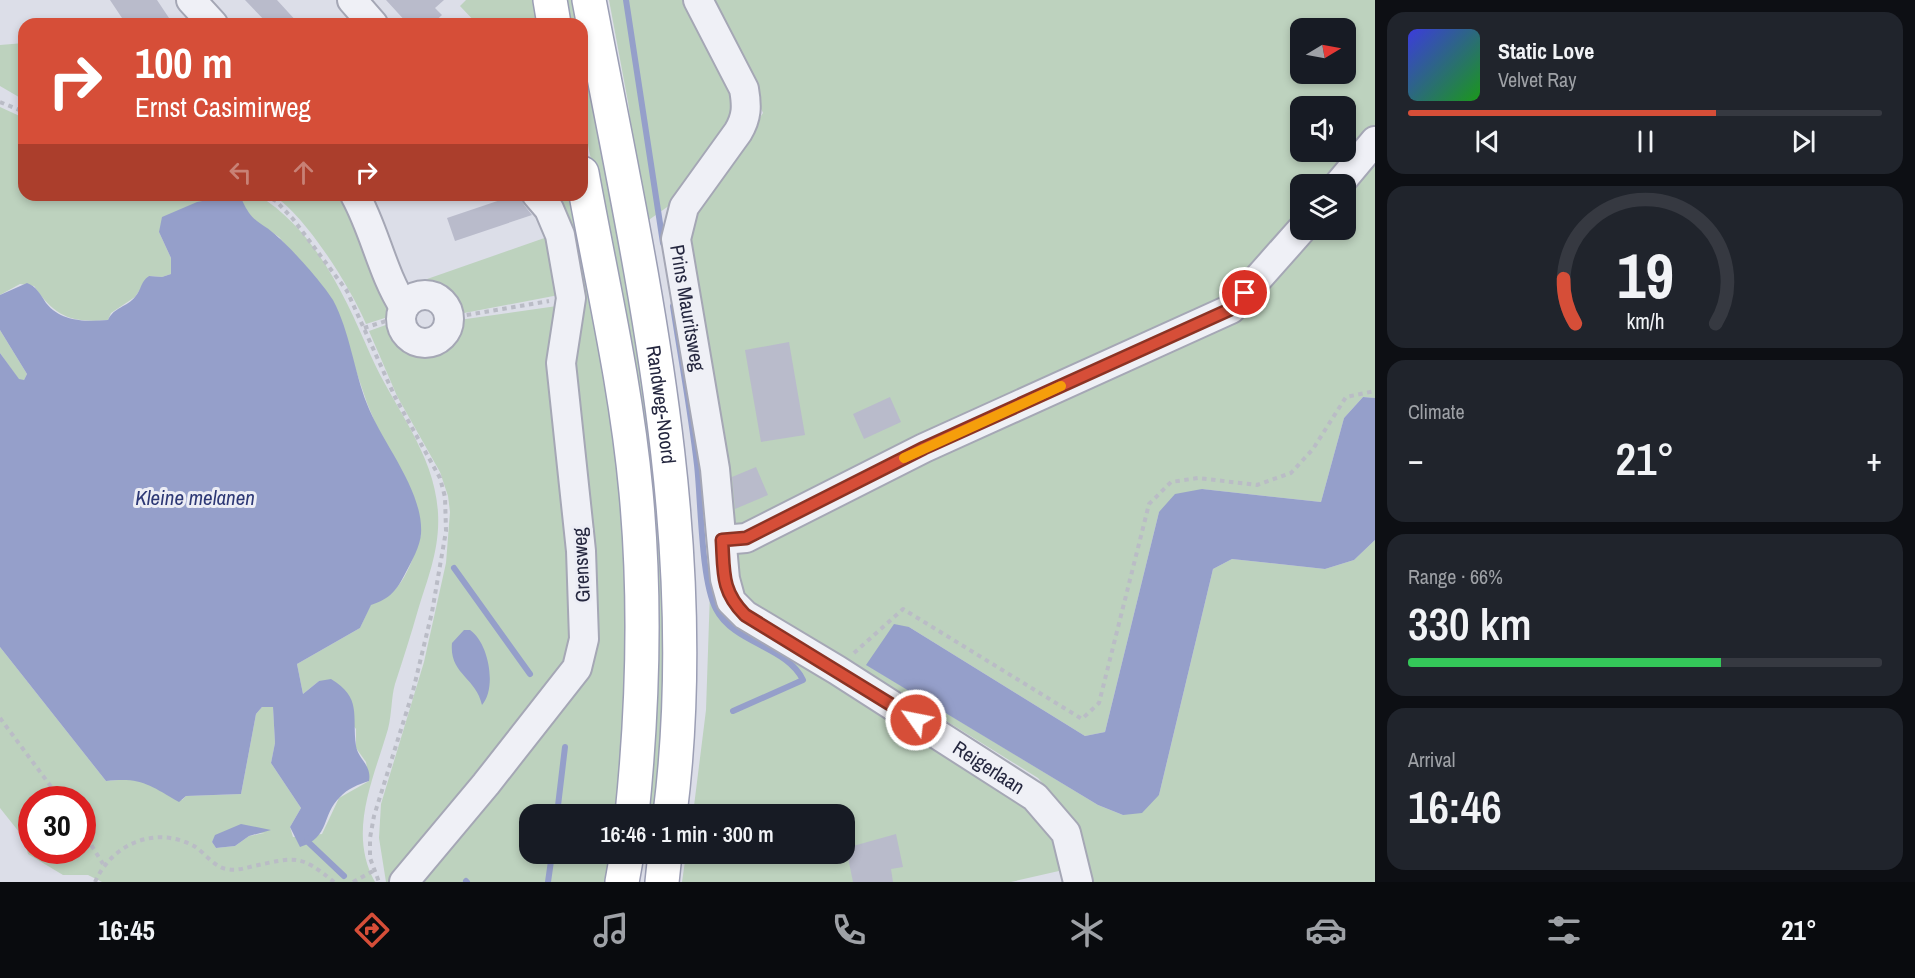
<!DOCTYPE html>
<meta charset="utf-8">
<style>
:root{--surface:#171b24;--page:#20242c;--text:#f1f3f6;--muted:#9ea1a6;--line:#363941;--accent:#d64e38}
body{margin:0;font-family:"Archivo Narrow",sans-serif;background:var(--page);color:var(--text);height:100vh;display:flex;flex-direction:column;font-size:22px;white-space:nowrap}
*{box-sizing:border-box;margin:0}
p{font-size:20px;color:var(--muted)}
.icon{flex:none;width:33px;height:33px;fill:none;stroke:currentColor;stroke-width:2;stroke-linecap:round;stroke-linejoin:round}
.map{position:relative;flex:1;overflow:hidden}
.drawer{display:flex;flex-direction:column;gap:12px;padding:12px;background:#0d0f14;width:540px}
.drawer>*{flex:none}
.hud{position:absolute;left:18px;top:18px;width:570px;height:183px;border-radius:18px;box-shadow:0 3px 9px #0003;background:#d64e38;color:#fff;overflow:hidden}
.needle{width:39px;rotate:80deg}
.controls{position:absolute;left:1290px;top:18px;display:grid;gap:12px}
.controls a{display:grid;place-items:center;width:66px;height:66px;border-radius:12px;background:var(--surface);box-shadow:0 3px 9px #0003;font-size:30px}
.speed{position:absolute;left:18px;top:786px;display:flex;gap:12px;font-size:30px;font-weight:700;text-align:center}
.speed>*{display:grid;place-content:center;width:78px;height:78px;border-radius:50%;background:var(--surface);box-shadow:0 3px 9px #0003;line-height:1}
.speed .limit{border:9px solid #d22;background:#fff;color:#111}
.pin{position:absolute;display:grid;place-items:center;width:51px;height:51px;color:#fff;margin:-26px;border:3px solid #fff;border-radius:50%;box-shadow:0 2px 6px #0007}
.me{position:absolute;width:66px;margin:-33px;rotate:303deg;stroke-linejoin:round;filter:drop-shadow(0 0 4px #0008)}
.turn{display:flex;align-items:center;gap:21px;height:126px;padding:0 18px;font-size:27px}
.turn .icon{width:78px;height:78px;stroke-width:2.5}
.turn b{display:block;font-size:42px;line-height:51px}
.lanes{display:flex;align-items:center;height:57px;padding:0 18px;background:#0003;justify-content:center;gap:30px;direction:ltr}
.lanes .off{opacity:.35}
.big{font-size:45px;font-weight:600;line-height:1.1}
.drawer .widget{flex:1;display:flex;flex-direction:column;justify-content:center;gap:9px;min-width:0;padding:0 21px;border-radius:18px;background:var(--page)}
.drawer .dial{align-items:center;gap:0}
.dial svg{height:156px;overflow:visible;fill:none;stroke:var(--line);stroke-width:7;stroke-linecap:round;text-anchor:middle}
.dial text{fill:var(--text);stroke:none}
.song{display:flex;align-items:center;gap:18px}
.cover{width:72px;height:72px;border-radius:9px;background:linear-gradient(135deg,hsl(240 70% 55%),hsl(120 70% 35%))}
.played{height:6px;border-radius:3px;background:linear-gradient(90deg,var(--accent) 65%,var(--line) 65%)}
.keys{display:flex;justify-content:space-around;direction:ltr}
.heat{display:flex;justify-content:space-between;align-items:center;font-size:33px;direction:ltr}
.charge{height:9px;border-radius:4px;background:linear-gradient(90deg,#34c759 66%,var(--line) 0)}
.trip{position:absolute;left:519px;top:804px;width:336px;height:60px;border-radius:18px;background:var(--surface);box-shadow:0 3px 9px #0003;font-weight:600;line-height:60px;text-align:center}
.tab-bar{display:flex;height:96px;justify-content:space-around;align-items:center;background:#090b0e;color:var(--muted)}
.tab-bar .icon{width:42px;height:42px}
.tab-bar .active{color:var(--accent)}
.tab-bar b{font-size:27px;color:var(--text)}
main{display:flex;flex:1;min-height:0}
.map>svg:first-child{display:block}
</style>
<main>
<div class="map">
<svg width="1375" height="882" viewBox="0 0 1375 882">
<rect width="100%" height="100%" fill="#dcdee8"/>
<path fill="#bdd2be" fill-rule="evenodd" d="M466,0h71l4,24h-64l-17,-18z
M560,0h18l52,272 39,297 -10,245h-17l-28,-540 -32,-159v-91h-17z
M609,0h81l48,92v21l-58,85 -37,26 -15,-122z
M712,0h663v132l-47,52h-28v31l-80,88 -478,227 -14,-6 -42,-282 8,-33 69,-96zM1300,28h46v46h-46zM1300,106h46v46h-46z
M24,43v57l-24,-14v-41z
M0,107l24,11v77h234c58,36 87,101 113,161 23,52 64,98 67,157 2,36 -10,64 -20,97 -7,25 -15,49 -23,74 -4,14 -3,30 -7,45 -14,49 -41,103 -13,153h-273l-14,-7h-25l-35,-21 -5,-17 -23,-29v-161l106,134c17,-2 35,-3 51,6 9,6 15,11 25,13l4,-4 55,-2 15,-80 6,-7 11,-1 2,37 -4,20 30,45 -11,19 3,10 29,-3 17,-36 30,-17 -3,-19 -10,-14v-19l-37,-48 -16,13 -6,-30 63,-36 11,-24c32,-9 40,-40 50,-70l-54,-131 -35,-103 -53,-63 -30,-20 -90,15 12,26v16l-9,3 -13,-1 -14,21 -24,16 -3,7c-37,3 -53,-3 -74,-34l-14,-2 -20,11zM32,800h50v50h-50zM265,833l-16,3 -14,10 -19,2 -4,-6 4,-7z
M1375,150v248l-12,-1 -19,21 -23,84 -119,-13 -43,23 -54,220 -20,4 -176,-109 -42,38 231,140 25,10 36,-20 54,-226 19,-10 93,10 29,-9 21,-20v342h-283l-16,-61 -38,-43 -195,-121 -86,-48c-17,-16 -21,-33 -24,-56l86,-46 343,-153 145,-124h39v-45z
M273,195h73l37,88 8,33 -25,8c-15,-36 -60,-108 -93,-129z
M558,195h16l45,253 13,200 -12,166h-90v40h85l-4,28h-187l-5,-5 164,-208 -11,-435z
M553,235l11,59 -105,20c-8,-24 -25,-29 -47,-24l-2,-5z
M564,305l11,350 -183,227h-6l-7,-44 2,-34 43,-142 22,-99 4,-51 -2,-16 -8,-24 -43,-76 -28,-65 25,-9 8,19 22,11c18,-3 33,-12 35,-32z
M0,330l27,44 -3,6h-5l-19,-27z
M711,562l30,67 8,6 70,27 207,131 46,75 -61,14h-329l4,-28h158v-40h-151l13,-104z"/>
<path fill="#959fca" d="M229,196l13,4c11,25 20,21 37,38 14,12 45,47 54,62 17,32 21,71 34,104 15,39 57,87 54,130 -1,12 -9,27 -15,38 -9,18 -16,27 -35,33l-11,23 -63,36 6,30 16,-13 12,-2c31,19 21,35 25,67 2,13 16,19 13,35 -10,3 -22,8 -29,16 -19,18 -9,40 -40,50l-10,-20 11,-19 -30,-45 4,-20 -2,-36h-11l-6,7 -15,80 -55,2 -7,6c-30,-17 -37,-25 -73,-21l-106,-134v-294l19,26 5,1 3,-6 -27,-44v-35l27,-12c9,3 14,12 19,20 15,19 40,19 62,17 6,-13 19,-13 27,-23 7,-8 5,-15 14,-21l13,1 9,-3v-16l-12,-26 3,-15 35,-15z
M1363,397l12,1v142l-21,20 -29,9 -93,-10 -19,10 -54,226 -17,18 -19,2 -25,-10 -232,-140 28,-41 15,3 176,109 20,-4 54,-220 16,-18 27,-5 119,13 23,-84z
M464,630h6c19,13 27,58 12,75 -6,-28 -33,-31 -30,-62z
M241,824l30,6 -22,6 -14,10 -19,2 -4,-6 3,-7z"/>
<g fill="none" stroke-linecap="round" stroke-linejoin="round">
<path stroke="#959fca" stroke-width="6" d="M626,0l37,243
M673,306c8,53 18,106 24,159 4,35 4,116 19,144 18,35 71,37 87,71l-70,31
M454,568l76,106
M557,814l8,-67
M308,838l-1,3 37,35
M466,881l1,1
M548,882l4,-28"/>
</g>
<path fill="#b9bbcb" d="M110,0h47l16,24h-47z
M245,0h32l22,24h-31z
M386,0h58l-9,8 7,7 -10,9h-24z
M515,195h6l3,10 8,10 -77,26 -8,-23z
M789,342l16,93 -44,7 -16,-92z
M890,397l11,25 -37,17 -11,-25z
M756,467l12,28 -33,14 -3,-32z
M896,834l7,33 -12,2 2,13h-40l-7,-34z"/>
<g fill="none" stroke-linecap="round" stroke-linejoin="round">
<g stroke="#a5a7b5" stroke-width="32">
<g id="minor">
<path d="M191,0l22,24"/>
<path d="M352,0l21,24"/>
<path id="s1" d="M698,0l46,89c3,17 3,28 -6,43l-54,75 -8,32 39,230 10,110 6,22 14,14 92,55 198,127 31,36 12,49"/>
<path d="M1339,184l36,-43"/>
<path d="M355,195c20,36 27,78 49,112"/>
<circle cx="425" cy="319" r="24"/>
<path d="M722,540l24,-2 178,-90 307,-139 70,-79"/>
<path d="M404,882l82,-98 91,-116 7,-29 -3,-88 -20,-188 10,-65 -11,-63 -11,-26 -12,-14"/>
</g>
</g>
<g stroke="#9b9eb4" stroke-width="36">
<g id="major">
<path d="M550,0l4,24"/>
<path id="s2" d="M589,0c51,268 116,540 81,814"/>
<path d="M582,173c19,105 44,211 54,319 10,107 7,215 -4,322"/>
<path d="M622,882l5,-28"/>
<path d="M662,882l3,-28"/>
</g>
</g>
<path stroke="#babcc6" stroke-width="4" stroke-dasharray="4.5 4.5" stroke-linecap="butt" d="M0,102l24,10
M264,195l12,6 17,18 54,72 48,106 45,81 5,19 1,34 -14,81 -19,79 -39,125 -4,22v20l9,24
M449,318l100,-17
M364,328l22,-7
M854,653l49,-44 179,110 17,-16 50,-199 22,-22 27,-4 59,7 34,-12 22,-24 33,-52 29,-6
M0,718l61,82
M82,830l21,34
M95,882c17,-38 60,-57 99,-36 10,6 21,22 33,23 10,2 18,-1 27,-3 42,-9 46,-12 80,16
M353,882l20,-11"/>
<use href="#minor" stroke="#eff0f6" stroke-width="28"/>
<use href="#major" stroke="#fff" stroke-width="33"/>
</g>
<g fill="none" stroke-linecap="round" stroke-linejoin="round">
<g stroke="#8b3324" stroke-width="15">
<path id="route" d="M916,720l-171,-105c-24,-24 -21,-43 -23,-75l24,-2 178,-90 307,-139 14,-16"/>
</g>
<use href="#route" stroke="#d64e38" stroke-width="10"/>
<path stroke="#f59e0b" stroke-width="10" d="M904,458l157,-72"/>
</g>
<g text-anchor="middle" stroke-width="6" stroke-linejoin="round" paint-order="stroke">
<g font-size="20" fill="#25273f" stroke="#ecedf5">
<text dy="7" stroke="none"><textPath href="#s1" startOffset="340">Prins Mauritsweg</textPath></text>
<text dy="7" stroke="none"><textPath href="#s2" startOffset="411">Randweg-Noord</textPath></text>
<text transform="translate(581 565) rotate(-93)" y="7">Grensweg</text>
<text dy="7" stroke="none"><textPath href="#s1" startOffset="944">Reigerlaan</textPath></text>
</g>
<g font-size="21" font-style="italic" fill="#2d3875" stroke="#ecedf5">
<text x="195" y="505">Kleine melanen</text>
</g>
</g>
</svg>
<div class="controls">
<a><svg class="needle" viewBox="-14 -14 28 28"><path d="M0-13l5 13h-10z" fill="#e53935"/><path d="M0 13l5-13h-10z" fill="#9ea1a6"/></svg></a>
<a><svg class="icon" aria-label="sound" viewBox="0 0 24 24"><path d="M4 9h4l5-4v14l-5-4H4zM17 9q2 3 0 6"/></svg></a>
<a><svg class="icon" aria-label="layers" viewBox="0 0 24 24"><path d="M12 4l9 5-9 5-9-5zM3 14l9 5 9-5"/></svg></a>
</div>
<div class="speed"><div class="limit">30</div></div>
<div class="pin" style="left:1245px;top:293px;background:#d93025"><svg class="icon" aria-label="arrive" viewBox="0 0 24 24"><path d="M6 21V4h12l-3 4 3 4H6"/></svg></div>
<svg class="me" style="left:916px;top:720px" viewBox="-20 -20 40 40"><circle r="17" fill="#d64e38" stroke="#fff" stroke-width="3"/><path d="M0-11L8 9 0 5-8 9z" fill="#fff"/></svg>
<div class="trip">16:46 · 1 min · 300 m</div>
<div class="hud">
<div class="turn"><svg class="icon" aria-label="right" viewBox="0 0 24 24"><path d="M7 20v-9h11M14 6l5 5-5 5"/></svg><div><b>100 m</b>Ernst Casimirweg</div></div>
<div class="lanes"><svg class="icon off" aria-label="left" viewBox="0 0 24 24"><path d="M17 20v-9H6M10 6l-5 5 5 5"/></svg><svg class="icon off" aria-label="ahead" viewBox="0 0 24 24"><path d="M12 20V5M6 11l6-6 6 6"/></svg><svg class="icon" aria-label="right" viewBox="0 0 24 24"><path d="M7 20v-9h11M14 6l5 5-5 5"/></svg></div>
</div>
</div>
<section class="drawer">
<div class="widget">
<div class="song"><i class="cover"></i><div><b>Static Love</b><p>Velvet Ray</p></div></div>
<div class="played"></div>
<div class="keys"><svg class="icon" aria-label="previous" viewBox="0 0 24 24"><path d="M18 5L8 12l10 7zM5 5v14"/></svg><svg class="icon" aria-label="pause" viewBox="0 0 24 24"><path d="M8 5v14M16 5v14"/></svg><svg class="icon" aria-label="next" viewBox="0 0 24 24"><path d="M6 5l10 7-10 7zM19 5v14"/></svg></div>
</div>
<div class="widget dial"><svg viewBox="0 0 100 80">
<path d="M14 69A42 42 0 1 1 86 69"/>
<path d="M14 69A42 42 0 0 1 8 46" stroke="#d64e38"/>
<text x="50" y="56" font-size="32" font-weight="700">19</text>
<text x="50" y="72" font-size="11">km/h</text>
</svg></div>
<div class="widget"><p>Climate</p>
<div class="heat"><a>−</a><b class="big">21°</b><a>+</a></div>
</div>
<div class="widget"><p>Range · 66%</p><b class="big">330 km</b><div class="charge"></div></div>
<div class="widget"><p>Arrival</p><b class="big">16:46</b></div>
</section>
</main>
<nav class="tab-bar">
<b>16:45</b>
<svg class="icon active" aria-label="directions" viewBox="0 0 24 24"><path d="M12 3l9 9-9 9-9-9zM9 14v-3h6M13 9l2 2-2 2"/></svg>
<svg class="icon" aria-label="music" viewBox="0 0 24 24"><path d="M9 18V5l10-2v13"/><circle cx="6" cy="18" r="3"/><circle cx="16" cy="16" r="3"/></svg>
<svg class="icon" aria-label="phone" viewBox="0 0 24 24"><path d="M5 4h4l2 5-3 2q2 4 5 5l2-3 5 2v4C11 20 4 13 5 4z"/></svg>
<svg class="icon" aria-label="climate" viewBox="0 0 24 24"><path d="M12 3v18M4 7l16 10M4 17L20 7"/></svg>
<svg class="icon" aria-label="car" viewBox="0 0 24 24"><path d="M5 17H2v-5l4-1 3-4h7l3 4 3 1v5h-3M9 17h6M6 11h13"/><circle cx="7" cy="17" r="2"/><circle cx="17" cy="17" r="2"/></svg>
<svg class="icon" aria-label="filters" viewBox="0 0 24 24"><path d="M4 7h16M4 17h16"/><circle cx="9" cy="7" r="2"/><circle cx="15" cy="17" r="2"/></svg>
<b>21°</b>
</nav>
